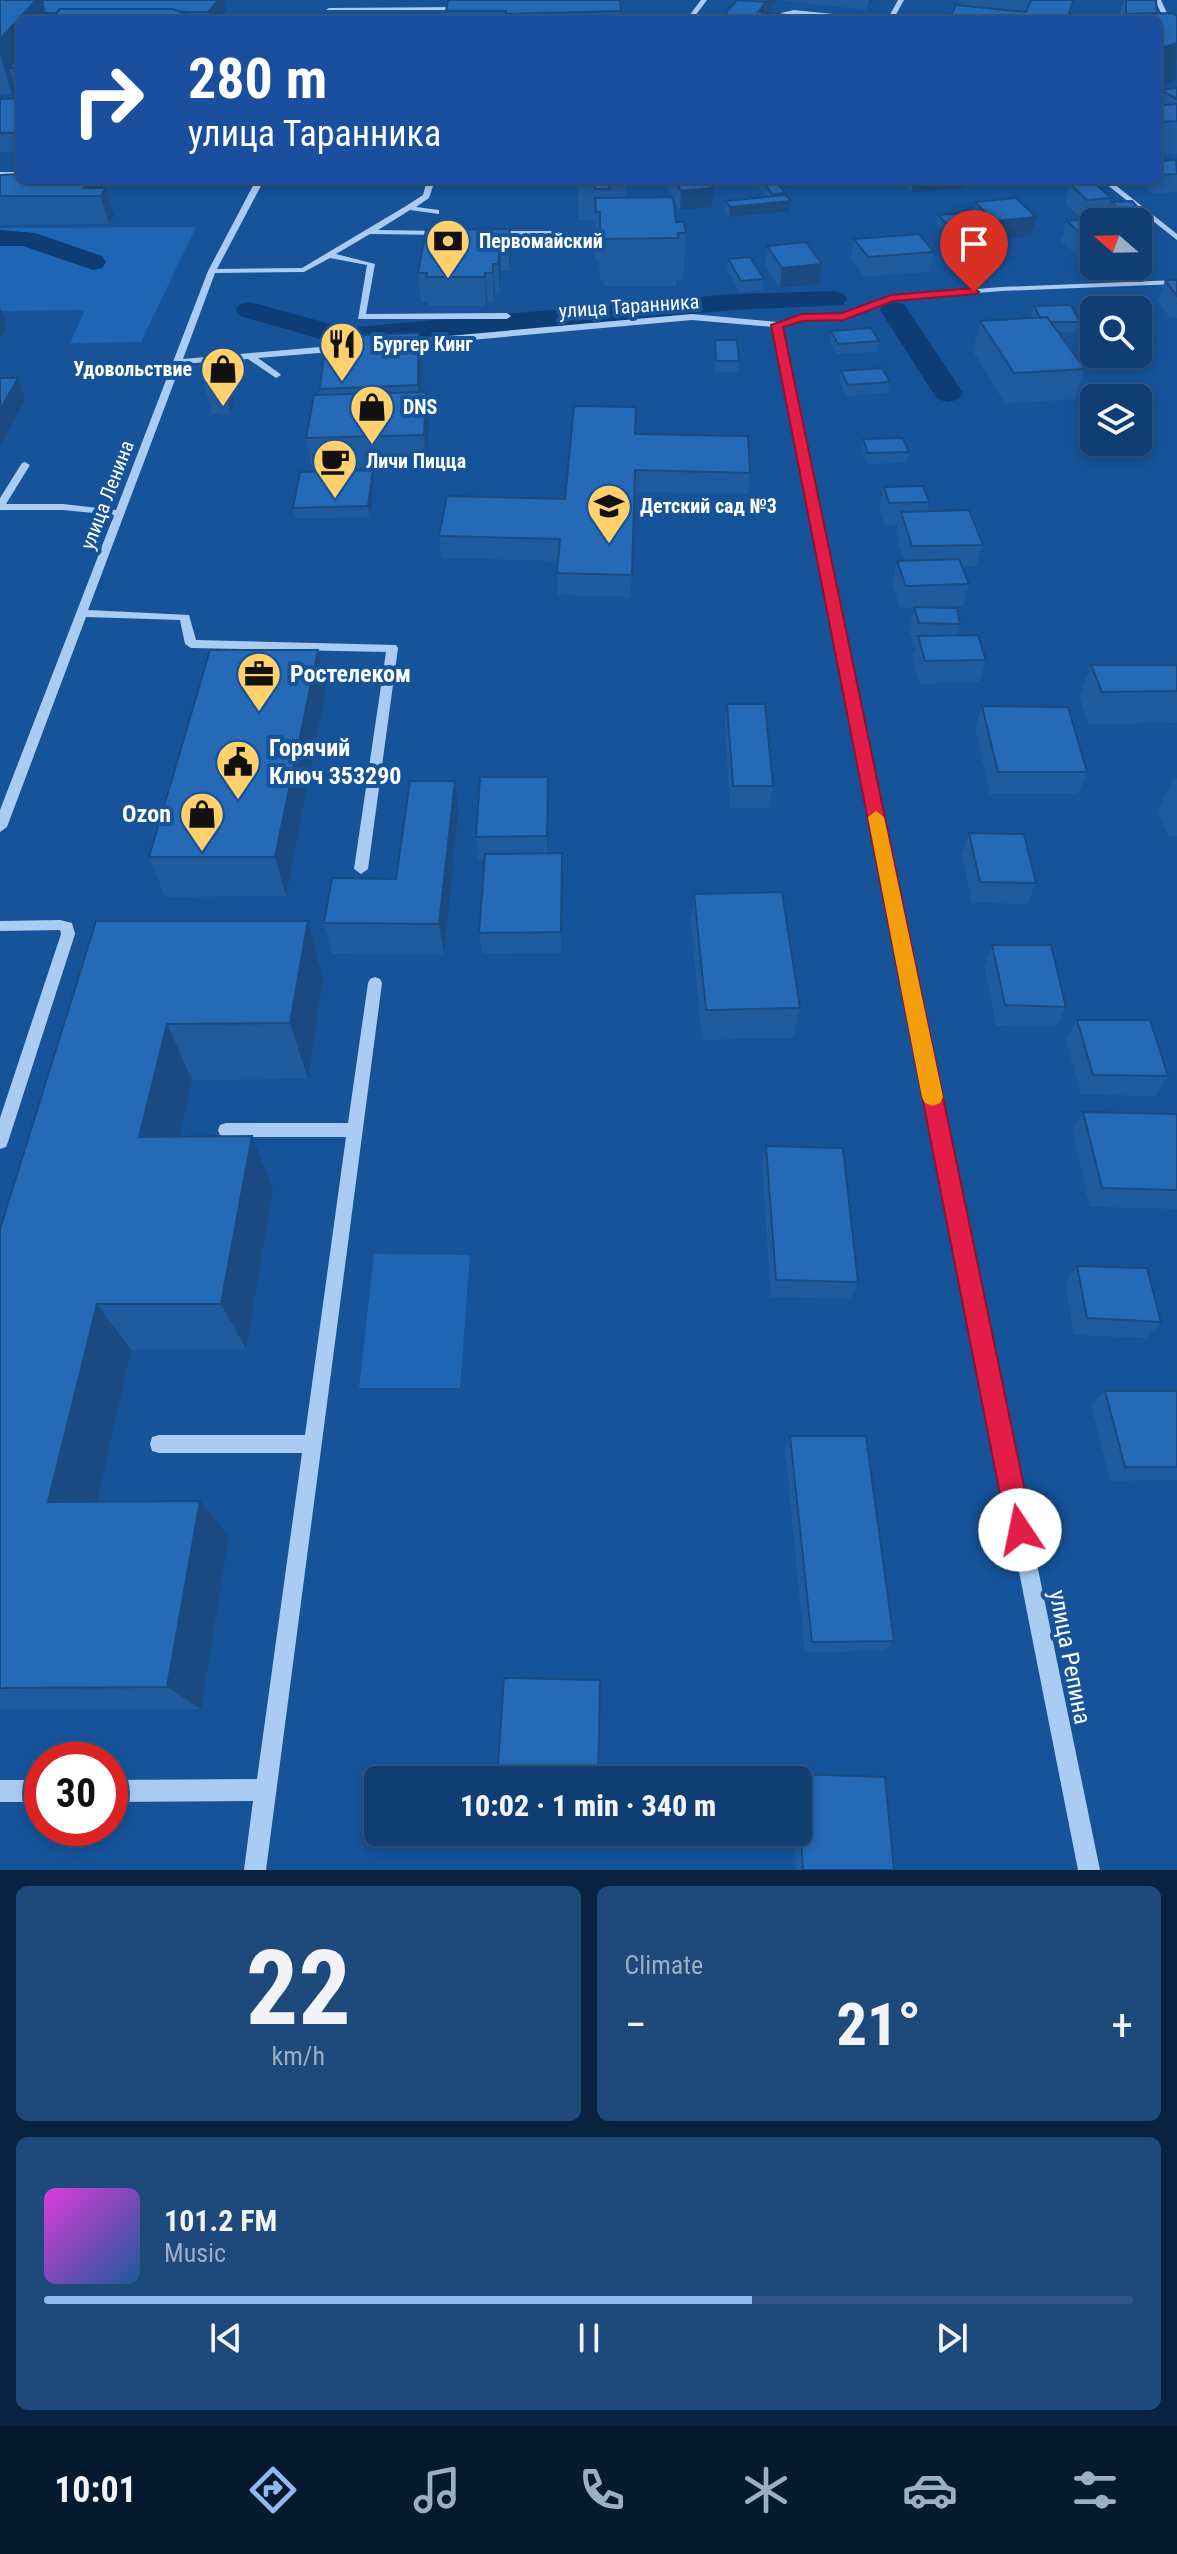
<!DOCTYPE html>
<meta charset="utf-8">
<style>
:root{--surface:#103e73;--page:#1e497b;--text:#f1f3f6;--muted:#9caec4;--line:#305785;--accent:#90b9f0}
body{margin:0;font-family:"Roboto Condensed",sans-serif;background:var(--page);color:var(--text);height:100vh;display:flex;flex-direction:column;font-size:30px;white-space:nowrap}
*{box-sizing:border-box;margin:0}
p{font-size:26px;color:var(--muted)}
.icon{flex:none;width:44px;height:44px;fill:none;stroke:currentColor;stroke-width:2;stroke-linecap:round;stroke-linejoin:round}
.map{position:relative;height:1870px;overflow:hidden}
.details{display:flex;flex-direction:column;gap:16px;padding:16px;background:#09223f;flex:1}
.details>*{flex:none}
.banner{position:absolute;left:16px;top:16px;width:1146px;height:168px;border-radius:12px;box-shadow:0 4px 12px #0003,0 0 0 2px var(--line);background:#1a4fa0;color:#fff;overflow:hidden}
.needle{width:52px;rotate:290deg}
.tools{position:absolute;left:1080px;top:208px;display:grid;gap:16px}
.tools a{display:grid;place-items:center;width:72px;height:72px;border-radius:12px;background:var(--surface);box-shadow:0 4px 12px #0003,0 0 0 2px var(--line);font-size:40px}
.speed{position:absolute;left:24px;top:1742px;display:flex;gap:16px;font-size:40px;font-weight:700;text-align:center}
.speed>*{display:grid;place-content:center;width:104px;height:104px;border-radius:50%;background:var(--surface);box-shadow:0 4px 12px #0003,0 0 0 2px var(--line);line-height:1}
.speed .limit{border:12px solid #d22;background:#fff;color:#111}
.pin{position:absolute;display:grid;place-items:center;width:68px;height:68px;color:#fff;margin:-82px -34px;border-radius:50% 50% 50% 0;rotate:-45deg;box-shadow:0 0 8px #0007}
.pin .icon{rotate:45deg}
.me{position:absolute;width:88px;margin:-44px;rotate:349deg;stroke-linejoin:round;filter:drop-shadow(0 0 6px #0008)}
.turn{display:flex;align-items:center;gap:28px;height:168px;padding:0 40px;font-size:36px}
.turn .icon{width:104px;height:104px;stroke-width:2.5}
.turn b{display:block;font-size:56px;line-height:68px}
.big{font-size:60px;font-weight:800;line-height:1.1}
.details .tile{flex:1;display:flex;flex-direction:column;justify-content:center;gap:12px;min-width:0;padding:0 28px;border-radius:12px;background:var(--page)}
.details .dial{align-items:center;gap:0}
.dial b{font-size:104px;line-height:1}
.song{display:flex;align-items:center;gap:24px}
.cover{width:96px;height:96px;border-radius:12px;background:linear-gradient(135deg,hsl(300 70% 55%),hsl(210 70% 35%))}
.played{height:8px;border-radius:4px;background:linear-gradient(90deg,var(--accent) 65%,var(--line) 65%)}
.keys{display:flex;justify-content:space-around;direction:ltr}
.heat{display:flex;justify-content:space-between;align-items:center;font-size:44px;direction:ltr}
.details .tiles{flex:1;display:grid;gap:16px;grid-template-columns:1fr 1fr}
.tile:last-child{grid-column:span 2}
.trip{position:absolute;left:364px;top:1766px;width:448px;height:80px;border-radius:12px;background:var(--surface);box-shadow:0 4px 12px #0003,0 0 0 2px var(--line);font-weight:800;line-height:80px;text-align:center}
.tab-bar{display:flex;height:128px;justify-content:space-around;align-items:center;background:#06192e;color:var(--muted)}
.tab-bar .icon{width:56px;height:56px}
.tab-bar .active{color:var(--accent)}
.tab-bar b{font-size:36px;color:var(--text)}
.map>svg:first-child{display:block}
</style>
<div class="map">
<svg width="1177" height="1870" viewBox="0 0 1177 1870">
<rect width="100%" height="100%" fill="#165399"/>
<path fill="#1e65b3" d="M196,227l-55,115 -71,1 15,-33 -85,1v-83z
M374,1254l96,1 -10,133h-101z"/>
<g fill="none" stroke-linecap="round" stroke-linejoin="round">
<path fill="#0e3d76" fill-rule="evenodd" d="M0,230l35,3 67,23 4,6 -4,6 -9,2 -70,-24h-23z
M833,291l10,2 4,6 -4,6 -109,5 -390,36 -104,-30 -4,-6 4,-6 10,-2 95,26 389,-34z
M894,302l10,2 59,89 -4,6 -11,3 -11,-3 -4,-6 -53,-83 4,-6z"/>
<path fill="#aaccf2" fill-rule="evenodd" d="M701,0h6l-15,20h-6z
M898,0h6l-11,20h-6z
M1155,0h6l5,11 11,13v5l-16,-16z
M465,7l2,3h-141l3,-2z
M794,10l39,4 3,2 -2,4h-6l1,-3 -35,-3 -9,1 -1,5h-6l3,-7z
M0,172h20v4h-20z
M256,180h8l-47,89 85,-1 104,-62 17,-11 4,-15h8l-6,18 -13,9 23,3v4l-29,-4 -32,20 65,1h3v4l-76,-1 -34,20 39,10 -9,50 141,-1 4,3 -4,3h-149l9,-54 -37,-7 -26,14 -89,1 -32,86 160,-14 4,3 -4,3 -85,7 21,15 2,2 -5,3 -28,-19 -67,5 -93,246 101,5 7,25 200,5 2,3 -30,221 -7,5 -7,-5 32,-217 -195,-4 -6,-4 -5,-24 -94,-3 -79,210 -7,5v-22l114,-295 -51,-5h-63v-12l22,-35 3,-1 5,3 -24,39h57l53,6 92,-239z
M1101,180h8l68,54v6z
M492,231h71l4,2 -4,2h-74v-4z
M1177,280v4l-176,7 -109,9 -48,20 -42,1 -20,5 318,1544h-22l-305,-1543 -81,-7 -288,26 -4,-3 4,-3 288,-26 85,8 25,-7 41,-1 48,-18 110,-9z
M60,920l12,3 3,11 -67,208 -2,5 -6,2v-31l61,-184 -1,-4 -60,1v-10z
M375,977l5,2 2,4 -116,887h-22l9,-69 -143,1v-22l147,-1 45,-326h-143l-7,-2 -2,-7 2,-7 7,-2h146l41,-298h-120l-6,-2 -2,-5 2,-5 6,-2h122l20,-140 2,-4z
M0,1780h42v22h-42z"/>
</g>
<path fill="#205b9d" d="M0,0h224l2,9 -8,11h-198v132h-20v-53l18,-1 -2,-8 -4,4h-12z
M737,0h137l-7,10 -91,-10 -10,13 -46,7z
M961,0h113l-6,20h-118v-3l10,-12z
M1124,0h32l1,13 20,3 -1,65 -18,-61h-38v-7z
M446,11h175v9h-174z
M1177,88v66l-19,1v-49l10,-1 -9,-6 2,-9z
M1177,160v32l-25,2 -14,-13 20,-1v-19z
M0,175l106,13 8,28 -5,8 -109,1z
M566,180h68l-8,3 -1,14h48l-11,-17h46l4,27 -32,3 -7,-12 3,24 10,11 -3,47h-7v6h-72l-1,-6h-3l-1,-21h-4v-39h-17v-35l-12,-3z
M754,180h21l10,15 6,6 -1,10 -61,6 -5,-6 1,-10 41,-4z
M899,180h66l-2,8 -52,5z
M1070,184l41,14 -6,19h3l4,-15 30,10 -4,12v-2h-44l-11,39 -22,-20 6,-20 15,-2 -17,-16z
M975,202l61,15 -5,19 -41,5 -7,-7 -2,8 -27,3 -18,-20 2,-10 33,4z
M510,229l1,29 -1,13h-9l-1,22h-5l-1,9h-7l-1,4h-57v-4h-8l-3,-29z
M854,239l80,13 -5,20 -65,5 -13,-18z
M767,246l52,38 -39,4 -15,-22z
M728,259l36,20 -1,11 -23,2 -13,-22z
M1165,280h12v38h-7l-12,-17z
M1034,306l46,16 -3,10h-19l27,37 -10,30 -70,5 -32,-53 7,-30 52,-3 -1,-2z
M1085,314h9v40h44v-40l17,28 -7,21h-55l-14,-28z
M831,331l48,10 -2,11 -41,2 -6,-13z
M715,340l24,21 -1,11h-23l-1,-21z
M422,363v29l7,31 -2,43 -115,3 -6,-31 15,-43 -1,-6z
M841,371l49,11 -2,11 -42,3 -7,-15z
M227,372l7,30 -4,12h-18l-8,-31z
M635,434l115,39 -2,21 -114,-2 -3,105 -73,-2v-34l-117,-3 -2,-22 126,-37z
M863,439l46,13 -3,11 -40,1 -5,-14z
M373,470l1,12 -4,35 -75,2 -2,-11z
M884,487l45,15 -2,9 56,34 -7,22h-14l7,17 -6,22 -38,1 35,17 -3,12 29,24 -7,22 -59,2 -8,-26 4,-12h-3l-4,-17 5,-21h-14l-8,-25 5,-22h7l-8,-27 2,-9h-14l-5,-17z
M318,650l8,40 -40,206 -121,1 -16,-40z
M1091,665h86v58l-88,1 -10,-27z
M727,704l46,82 -3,22h-40l-5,-82z
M982,706l105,66 -9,22h-88l-15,-66z
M548,777v76l15,22 -2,78 -79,1 -3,-21 5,-74h-6l-2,-22z
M1173,779h4v57h-9l-11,-25z
M458,813l-14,142 -112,-1 -8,-31 72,-44z
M969,833l67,50 -9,21 -55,-1 -10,-48z
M694,894l106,114 -7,30 -91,2 -11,-116z
M96,921l227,58 -15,100 -116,1 -13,56h73l21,53 -27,160 -115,1 -35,152 104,-1 29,35 -28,173 -201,1v-481z
M992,945l74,62 -10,20 -60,-1 -12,-60z
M1077,1020l91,56 -13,20 -74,-1 -15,-55z
M1083,1112l94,2v95l-87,-2 -18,-75z
M766,1146l92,136 -7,17 -80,-2 -9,-132z
M1077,1266l84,56 -15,16 -72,-3 -9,-51z
M1105,1391h72v89l-67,1 -19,-75z
M790,1436l104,205 -9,10 -80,1 -20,-202z
M797,1774l97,96h-98l-2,-38h4v-52h-8z"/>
<path fill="#1a4a80" d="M36,0h6l5,20h-27v48h-11l7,22 -4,4 -12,-40v-15z
M218,0h6l2,9 -8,11h-8l-1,-8z
M767,0h10l-11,13z
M869,0h5l-7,10z
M766,2l-2,17 -6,-7z
M1177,43l-1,38 -18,5v-37z
M89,180h11l3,13 3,-5 8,28 -5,8 -8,-28 -17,-8z
M914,180h51l-2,8 -52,5z
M1038,180h34l-1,2 -34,3z
M713,188l-1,19 -32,3 1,-19z
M785,193l-1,9 7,-1 -1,10 -61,6 1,-10 41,-4 1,-9z
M1036,217l-5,19 -41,5 4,-20z
M510,229l1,29 -1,13 -2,-29z
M983,232l-2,10 -27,3 2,-11z
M1094,240v19l-11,2 5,-20z
M500,243l1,28 -1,22 -2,-29z
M493,264l2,29 -1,9 -1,-29z
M822,264l-3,20 -39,4 2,-20z
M485,273l2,29 -1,4 -1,-29z
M0,307l7,19 -7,11z
M419,333l3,30 -1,53 -3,-31z
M227,372l7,30 -4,12 -7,-31z
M18,378l7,22 -25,46v-36z
M426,392l3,31 -2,43 -3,-31z
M373,470l1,12 -4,35 -2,-11z
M318,650l8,40 -40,206 -11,-39z
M548,777l1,22 -1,59 -1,-22z
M455,781l3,32 -14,142 -5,-31z
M562,853l1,22 -2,78v-21z
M308,921l15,58 -15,100 -18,-56z
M167,1024l25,56 -24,109 -29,-52z
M252,1136l21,53 -27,160 -25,-45z
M97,1304l34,46 -42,187 -41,-35z
M200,1501l29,35 -28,173 -34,-22z"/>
<path fill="#256ab7" stroke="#1a4a80" stroke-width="2" d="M0,0h36l-36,39z
M42,0h176l-9,12h-28l-8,-3h-113l-3,4h-12z
M448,0h172l1,11 -115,3v-3h-60z
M737,0l29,2 -8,10 75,8h-113z
M1031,0h42l-6,20h-88l-29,-3 6,-12 70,7z
M1126,0h30l1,13 -29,1 -2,4z
M60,9h113l27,11h-150z
M1172,13l5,3v27l-19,6v-29h-25l-5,-6z
M20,55v13h-11z
M1177,88v11l-16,-9z
M20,98v35h-20v-34z
M1177,104v17l-19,1v-16z
M1176,160l1,14 -19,1v-14z
M20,174v6h69l-5,8h22l-5,8h-101v-21z
M578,180h47l1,5h-17l1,4h-15v-4h-17z
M675,180h33l5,8 -32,3z
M762,180h13l10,13 -13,1z
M1094,182l17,16 -24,2 -17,-16z
M786,195l5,6 -61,6 -5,-6z
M673,197l3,25h8l2,11h-8v5l-74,1v-6h-4v-21h-4l-1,-14z
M1016,198l20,19 -42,4 -19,-19z
M1132,201l10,11 -19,2 -11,-12z
M965,213l18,19 -27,2 -18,-19z
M1109,216l6,6h-21v18l-6,1 -21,-20z
M510,229l-2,13 -8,1 -2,21h-5v9h-8v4h-59l1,-4h-9l8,-43z
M919,234l15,18 -66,5 -14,-18z
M806,242l16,22 -40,4 -15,-22z
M750,257l14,22 -23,2 -13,-22z
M1165,280h12v16z
M1071,305l9,17h-29l-4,-5 -7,1 -6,-12z
M1085,314h9v17z
M1138,314h1l16,28h-17z
M1047,317l38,52 -71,4 -34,-52z
M871,328l8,13 -41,3 -7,-13z
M419,333l-1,52 -98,4 6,-52z
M715,340h22l2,21h-23z
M882,368l8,14 -42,3 -7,-14z
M208,372h19l-4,11h-19z
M0,378h18l-18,32z
M426,392l-2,43 -118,3 8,-43z
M574,406l62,1 -1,27 113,2 2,37 -115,-3 -3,105 -75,-2 3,-34 -121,-3 8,-40 118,3z
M903,438l6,14 -41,1 -5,-14z
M373,470l-5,36 -75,2 7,-36z
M923,486l6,16 -40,1 -5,-16z
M969,510l14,35 -71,1 -11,-34z
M959,559l10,25 -63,2 -9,-25z
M914,607l43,1 3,16 -41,-1z
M978,635l8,25 -61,1 -7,-25z
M210,650h108l-43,207h-126z
M1091,665h86v26l-75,1z
M727,704h38l8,82h-40z
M982,706l86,1 19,65h-89z
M480,777h68l-1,59 -71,1z
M410,781h45l-16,143 -115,-1 8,-45 64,1z
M969,833l55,1 12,49 -56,-1z
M562,853l-1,79 -82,1 6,-79z
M782,892l18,116 -94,2 -12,-116z
M96,921h212l-18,102 -123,1 -28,113 113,-1 -31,168h-124l-49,198 152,-1 -33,186 -167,1v-459z
M992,945h59l15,62 -61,-2z
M1077,1020h73l18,56 -75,-1z
M1083,1112l94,2v76l-75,-2z
M766,1146l77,2 15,134 -82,-2z
M1077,1266l70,2 14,54 -74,-4z
M1105,1391h72v76h-52z
M790,1436h76l28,205 -82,1z
M504,1678l96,2 -2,100h-101z
M797,1774l88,3 9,93h-91z"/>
<path fill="#e11d48" stroke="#92132f" stroke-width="2" d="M974,288l5,4 -2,2 -84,7 -49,19 -41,1 -20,6 250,1203 -4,9 -9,4 -9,-4 -4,-9 -236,-1205 31,-11 40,-1 49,-18z"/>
<path fill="#f59e0b" d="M876,811l8,6 59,280 -3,6 -7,3 -8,-3 -3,-6 -54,-280z"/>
<defs>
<g id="bank-pin" transform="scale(2.3)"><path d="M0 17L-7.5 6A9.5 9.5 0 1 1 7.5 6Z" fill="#ffd06b" stroke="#165399"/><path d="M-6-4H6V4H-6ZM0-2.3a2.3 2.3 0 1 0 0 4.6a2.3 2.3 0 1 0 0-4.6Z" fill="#111"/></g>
<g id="restaurant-pin" transform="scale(2.3)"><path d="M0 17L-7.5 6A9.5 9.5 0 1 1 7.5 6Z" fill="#ffd06b" stroke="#165399"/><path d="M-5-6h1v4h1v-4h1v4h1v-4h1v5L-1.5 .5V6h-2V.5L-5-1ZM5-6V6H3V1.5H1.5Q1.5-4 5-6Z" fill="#111"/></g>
<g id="shop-pin" transform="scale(2.3)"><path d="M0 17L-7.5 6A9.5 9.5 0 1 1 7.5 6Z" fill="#ffd06b" stroke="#165399"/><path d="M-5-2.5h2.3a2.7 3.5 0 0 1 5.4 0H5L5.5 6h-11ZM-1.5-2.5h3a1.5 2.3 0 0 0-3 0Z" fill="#111"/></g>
<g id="cafe-pin" transform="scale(2.3)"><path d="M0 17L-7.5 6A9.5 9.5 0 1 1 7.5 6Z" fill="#ffd06b" stroke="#165399"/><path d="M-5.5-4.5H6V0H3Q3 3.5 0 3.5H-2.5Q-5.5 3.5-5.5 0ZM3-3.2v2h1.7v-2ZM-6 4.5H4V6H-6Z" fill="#111"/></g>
<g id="school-pin" transform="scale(2.3)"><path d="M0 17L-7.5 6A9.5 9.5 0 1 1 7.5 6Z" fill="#ffd06b" stroke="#165399"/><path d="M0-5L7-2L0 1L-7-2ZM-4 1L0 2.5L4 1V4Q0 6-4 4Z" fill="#111"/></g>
<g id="office-pin" transform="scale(2.3)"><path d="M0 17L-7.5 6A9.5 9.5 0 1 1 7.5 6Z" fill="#ffd06b" stroke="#165399"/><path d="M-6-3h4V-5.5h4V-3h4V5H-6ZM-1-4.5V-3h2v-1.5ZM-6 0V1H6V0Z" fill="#111"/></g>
<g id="civic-pin" transform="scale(2.3)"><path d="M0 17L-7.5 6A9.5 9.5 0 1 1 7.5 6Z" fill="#ffd06b" stroke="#165399"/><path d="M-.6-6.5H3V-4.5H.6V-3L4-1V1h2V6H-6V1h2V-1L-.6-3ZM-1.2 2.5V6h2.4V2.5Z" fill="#111"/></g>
</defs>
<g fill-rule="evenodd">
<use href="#bank-pin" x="448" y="241"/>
<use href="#restaurant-pin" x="342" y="344"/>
<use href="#shop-pin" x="223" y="369"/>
<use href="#shop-pin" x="372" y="407"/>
<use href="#cafe-pin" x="335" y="461"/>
<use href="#school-pin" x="609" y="506"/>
<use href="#office-pin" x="259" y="674"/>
<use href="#civic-pin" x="238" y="762"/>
<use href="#shop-pin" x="202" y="814"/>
</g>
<g text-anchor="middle" stroke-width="8" stroke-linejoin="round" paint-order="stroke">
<g font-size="20" font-weight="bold" fill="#fff" stroke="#165399" text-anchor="start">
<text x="479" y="248">Первомайский</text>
<text x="373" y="351">Бургер Кинг</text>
<text x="192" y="376" text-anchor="end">Удовольствие</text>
<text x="403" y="414">DNS</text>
<text x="366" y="468">Личи Пицца</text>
<text x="640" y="513">Детский сад №3</text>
</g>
<g font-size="20" fill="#fff" stroke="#165399">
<text transform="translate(629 306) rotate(-4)" y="7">улица Таранника</text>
<text transform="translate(107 495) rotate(-69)" y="7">улица Ленина</text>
</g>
<g font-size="24" font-weight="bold" fill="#fff" stroke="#165399" text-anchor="start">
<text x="290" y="682">Ростелеком</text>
<text x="269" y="756">Горячий<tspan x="269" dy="28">Ключ 353290</tspan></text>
<text x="171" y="822" text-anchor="end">Ozon</text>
</g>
<g font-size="24" fill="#fff" stroke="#165399">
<text transform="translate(1070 1657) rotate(79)" y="8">улица Репина</text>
</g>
</g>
</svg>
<div class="tools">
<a><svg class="needle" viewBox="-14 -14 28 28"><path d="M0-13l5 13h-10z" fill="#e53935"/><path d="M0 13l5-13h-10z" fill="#9caec4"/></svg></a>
<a><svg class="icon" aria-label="search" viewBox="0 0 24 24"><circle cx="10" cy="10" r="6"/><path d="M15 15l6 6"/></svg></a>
<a><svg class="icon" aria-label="layers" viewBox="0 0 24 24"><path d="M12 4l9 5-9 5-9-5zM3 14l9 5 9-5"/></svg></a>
</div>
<div class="speed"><div class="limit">30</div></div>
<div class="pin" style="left:974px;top:292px;background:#d93025"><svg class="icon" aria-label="arrive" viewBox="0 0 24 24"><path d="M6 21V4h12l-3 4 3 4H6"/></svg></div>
<svg class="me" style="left:1020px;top:1530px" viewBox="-20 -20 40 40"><circle r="19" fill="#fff"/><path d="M0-13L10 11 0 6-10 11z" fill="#e11d48"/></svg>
<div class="trip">10:02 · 1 min · 340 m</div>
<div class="banner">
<div class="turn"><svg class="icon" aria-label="right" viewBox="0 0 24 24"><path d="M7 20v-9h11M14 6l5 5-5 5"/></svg><div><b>280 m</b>улица Таранника</div></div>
</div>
</div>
<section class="details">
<div class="tiles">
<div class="tile dial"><b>22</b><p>km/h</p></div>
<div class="tile"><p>Climate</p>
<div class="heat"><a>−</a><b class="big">21°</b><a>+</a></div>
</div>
<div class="tile">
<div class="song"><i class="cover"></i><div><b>101.2 FM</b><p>Music</p></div></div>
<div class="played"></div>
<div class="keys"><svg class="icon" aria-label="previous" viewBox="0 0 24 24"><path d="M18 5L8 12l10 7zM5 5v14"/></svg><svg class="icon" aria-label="pause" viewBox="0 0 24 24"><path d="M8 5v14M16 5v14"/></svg><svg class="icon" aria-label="next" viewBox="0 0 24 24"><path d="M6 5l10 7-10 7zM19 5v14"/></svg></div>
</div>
</div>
</section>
<nav class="tab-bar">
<b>10:01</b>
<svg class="icon active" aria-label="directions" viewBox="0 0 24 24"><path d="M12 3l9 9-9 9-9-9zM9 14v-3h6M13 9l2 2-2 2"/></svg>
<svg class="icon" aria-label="music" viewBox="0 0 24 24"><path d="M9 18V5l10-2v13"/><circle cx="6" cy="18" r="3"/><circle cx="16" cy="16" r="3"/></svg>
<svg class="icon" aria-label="phone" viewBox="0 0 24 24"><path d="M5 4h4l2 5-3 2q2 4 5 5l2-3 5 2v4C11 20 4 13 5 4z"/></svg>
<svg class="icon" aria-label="climate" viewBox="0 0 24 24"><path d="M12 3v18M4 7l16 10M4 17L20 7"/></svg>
<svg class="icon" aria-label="car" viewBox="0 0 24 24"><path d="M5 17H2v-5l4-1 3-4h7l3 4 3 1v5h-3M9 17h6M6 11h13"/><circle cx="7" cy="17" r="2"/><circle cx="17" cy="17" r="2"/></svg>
<svg class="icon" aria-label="filters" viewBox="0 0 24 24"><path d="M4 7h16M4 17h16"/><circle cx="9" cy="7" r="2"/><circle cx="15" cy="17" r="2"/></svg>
</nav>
